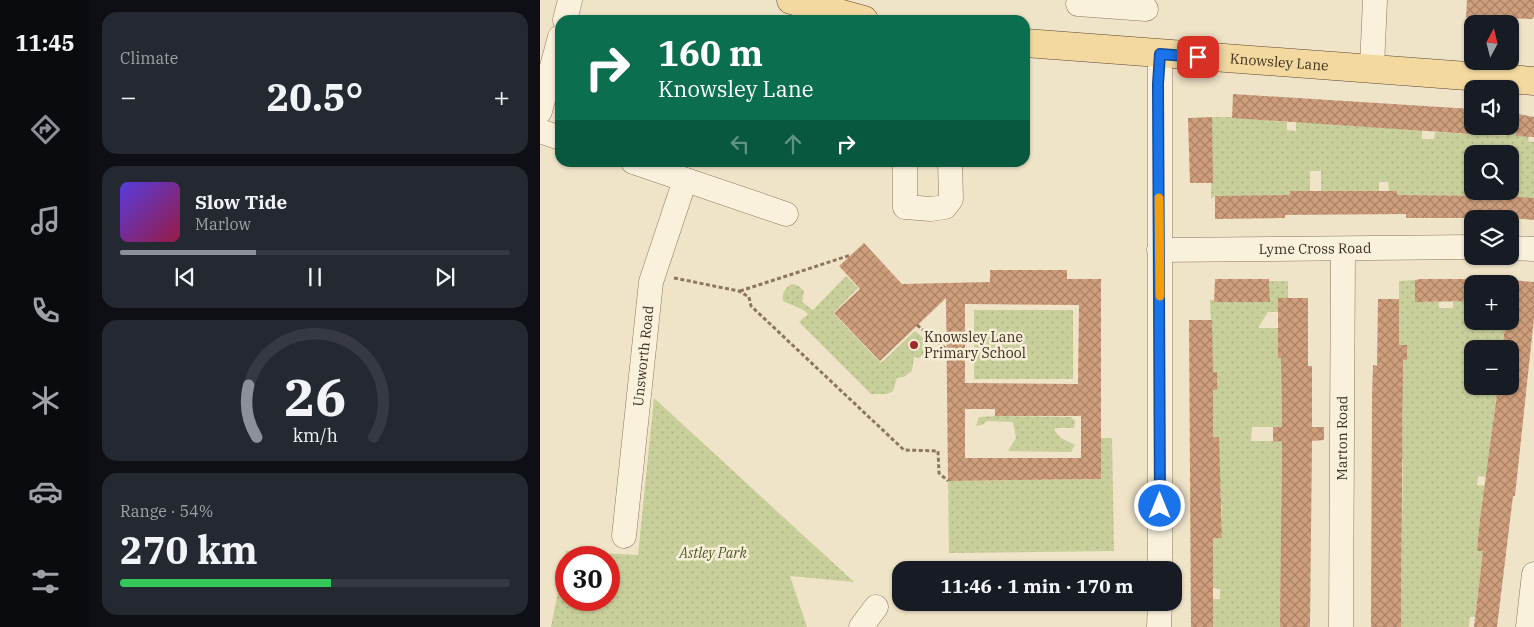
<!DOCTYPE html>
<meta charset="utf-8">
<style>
:root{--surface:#171b24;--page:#242831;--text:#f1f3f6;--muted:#9ea1a6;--line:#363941;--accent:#8c9099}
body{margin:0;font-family:"IBM Plex Serif",serif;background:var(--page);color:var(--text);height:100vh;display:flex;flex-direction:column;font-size:19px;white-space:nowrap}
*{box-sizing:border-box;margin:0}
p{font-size:16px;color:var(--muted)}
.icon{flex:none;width:28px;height:28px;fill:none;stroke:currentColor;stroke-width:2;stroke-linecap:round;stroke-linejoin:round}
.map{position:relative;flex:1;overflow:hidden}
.sheet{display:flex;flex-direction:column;gap:12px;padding:12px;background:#0d0f14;width:450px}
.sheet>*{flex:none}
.top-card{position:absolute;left:15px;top:15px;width:475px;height:152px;border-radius:15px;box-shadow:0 1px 4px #0004;background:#0b6e4f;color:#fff;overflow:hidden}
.needle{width:32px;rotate:7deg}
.controls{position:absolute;left:924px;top:15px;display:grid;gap:10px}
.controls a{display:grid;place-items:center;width:55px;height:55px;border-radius:10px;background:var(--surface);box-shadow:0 1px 4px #0004;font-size:25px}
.speed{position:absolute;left:15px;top:546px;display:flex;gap:10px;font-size:25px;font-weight:700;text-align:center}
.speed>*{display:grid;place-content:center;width:65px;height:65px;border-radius:50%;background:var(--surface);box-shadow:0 1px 4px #0004;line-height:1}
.speed .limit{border:8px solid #d22;background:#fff;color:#111}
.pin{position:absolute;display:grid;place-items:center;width:42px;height:42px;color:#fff;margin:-21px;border-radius:10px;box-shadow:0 2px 8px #0006}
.me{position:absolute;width:55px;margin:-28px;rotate:0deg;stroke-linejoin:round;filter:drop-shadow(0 0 4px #0008)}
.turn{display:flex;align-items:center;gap:18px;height:105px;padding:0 20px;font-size:22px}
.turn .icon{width:65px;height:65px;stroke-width:2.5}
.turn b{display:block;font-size:35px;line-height:42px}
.lanes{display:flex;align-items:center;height:48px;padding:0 20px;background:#0003;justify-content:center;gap:25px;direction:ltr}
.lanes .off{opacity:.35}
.big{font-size:38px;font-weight:700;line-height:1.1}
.sheet .tile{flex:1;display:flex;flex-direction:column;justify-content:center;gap:8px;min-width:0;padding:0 18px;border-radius:15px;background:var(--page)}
.sheet .dial{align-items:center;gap:0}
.dial svg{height:130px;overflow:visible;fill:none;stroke:var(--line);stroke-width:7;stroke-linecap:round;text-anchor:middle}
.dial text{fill:var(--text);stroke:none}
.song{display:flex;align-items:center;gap:15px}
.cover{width:60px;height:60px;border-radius:8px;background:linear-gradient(135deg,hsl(250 70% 55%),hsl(340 70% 35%))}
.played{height:5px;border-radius:2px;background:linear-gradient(90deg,var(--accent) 35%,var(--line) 35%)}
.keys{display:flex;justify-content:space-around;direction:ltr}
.heat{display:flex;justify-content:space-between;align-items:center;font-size:28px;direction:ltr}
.charge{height:8px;border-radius:4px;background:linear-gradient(90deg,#34c759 54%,var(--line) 0)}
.trip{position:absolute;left:352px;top:561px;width:290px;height:50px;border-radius:15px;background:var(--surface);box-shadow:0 1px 4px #0004;font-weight:700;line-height:50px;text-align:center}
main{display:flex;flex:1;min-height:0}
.tabs{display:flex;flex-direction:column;width:90px;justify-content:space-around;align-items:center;background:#090b0e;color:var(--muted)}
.tabs .icon{width:35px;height:35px}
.tabs .on{color:var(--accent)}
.tabs b{font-size:22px;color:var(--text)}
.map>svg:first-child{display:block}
</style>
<main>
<nav class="tabs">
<b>11:45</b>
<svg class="icon on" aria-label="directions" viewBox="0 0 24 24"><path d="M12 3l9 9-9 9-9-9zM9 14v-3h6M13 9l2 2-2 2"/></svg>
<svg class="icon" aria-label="music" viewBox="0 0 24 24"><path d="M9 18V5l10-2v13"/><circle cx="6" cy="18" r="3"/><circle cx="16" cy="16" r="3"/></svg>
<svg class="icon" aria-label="phone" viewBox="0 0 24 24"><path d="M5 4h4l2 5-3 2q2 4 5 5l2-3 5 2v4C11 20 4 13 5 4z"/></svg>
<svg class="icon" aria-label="climate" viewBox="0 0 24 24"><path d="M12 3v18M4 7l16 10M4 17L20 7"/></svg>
<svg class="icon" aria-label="car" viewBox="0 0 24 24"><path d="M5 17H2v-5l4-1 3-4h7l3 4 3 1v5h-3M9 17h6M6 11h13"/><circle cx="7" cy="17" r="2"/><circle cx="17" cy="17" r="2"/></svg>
<svg class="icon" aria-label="filters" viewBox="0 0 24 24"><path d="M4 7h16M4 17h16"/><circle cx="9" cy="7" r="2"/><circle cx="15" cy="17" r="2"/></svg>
</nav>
<section class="sheet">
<div class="tile"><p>Climate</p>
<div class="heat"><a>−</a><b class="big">20.5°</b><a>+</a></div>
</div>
<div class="tile">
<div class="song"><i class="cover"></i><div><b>Slow Tide</b><p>Marlow</p></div></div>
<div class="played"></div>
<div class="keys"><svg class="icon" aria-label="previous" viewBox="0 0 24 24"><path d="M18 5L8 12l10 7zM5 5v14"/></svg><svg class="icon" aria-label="pause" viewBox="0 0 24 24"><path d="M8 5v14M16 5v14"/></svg><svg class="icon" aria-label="next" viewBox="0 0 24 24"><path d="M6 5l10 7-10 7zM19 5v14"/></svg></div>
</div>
<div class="tile dial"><svg viewBox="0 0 100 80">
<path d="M14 69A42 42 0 1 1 86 69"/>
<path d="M14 69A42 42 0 0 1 9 37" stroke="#8c9099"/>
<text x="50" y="56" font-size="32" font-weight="700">26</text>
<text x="50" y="72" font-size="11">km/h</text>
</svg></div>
<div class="tile"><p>Range · 54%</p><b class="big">270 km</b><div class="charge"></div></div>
</section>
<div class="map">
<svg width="994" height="627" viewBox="0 0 994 627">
<defs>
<pattern id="green-dots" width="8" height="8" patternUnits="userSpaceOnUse" patternTransform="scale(1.25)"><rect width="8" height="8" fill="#c9cf9b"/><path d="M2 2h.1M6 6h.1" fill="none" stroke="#aeb285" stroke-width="1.8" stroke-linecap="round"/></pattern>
<pattern id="building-cross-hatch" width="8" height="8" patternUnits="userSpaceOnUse" patternTransform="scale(1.25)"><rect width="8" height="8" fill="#cf9f7d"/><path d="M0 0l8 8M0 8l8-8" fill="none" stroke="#a98266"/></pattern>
</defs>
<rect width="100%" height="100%" fill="#f0e4c8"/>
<path fill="url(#green-dots)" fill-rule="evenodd" d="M970,116h9l-3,18 13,2 -1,5 6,1v56l-26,-2 -3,20 -10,-20 -89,-1v18l-17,-22 -1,-9h-9v10h-58v-21h-11v20l-19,22 -76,-17 -4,3 1,-82h20l55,5v8l9,1v-9l126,8v9h12l1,-7 71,4v-10h4zM932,154h38v37h-38z
M306,276l12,12 -25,25 48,50 34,-32 18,15 -14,12 -5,-1 -2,14 -8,6 -7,1 -4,13 -6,3h-16l-72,-72 9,-8c-8,-8 -16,-8 -25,-13 -1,-9 2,-13 9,-17l7,2 5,5 -2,11 11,8z
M875,280l7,22h17v6h14v-7h19v20h21v5l17,3v2l-5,-1 -2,12 5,1v4l20,2h-56v37h25v5l6,1 -7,6 -9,79 -9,-1 -1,9 8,1 -7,65h5l-8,66h-5l-1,10h-68l2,-168h-9l8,-3 1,-27 -9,-1 9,-3v-27l-8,-1 -16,-37h28v-15h-8v-64z
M729,281h19v17l-10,14h-10l-10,16h28l-8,15v15h28l-25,8 1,59 8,2h-38l-1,14h31l-1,68 8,1 -8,17 3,80h-4v20h-67v-4l-21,1v-7h21v-18h7v-10l-7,-1v-42h-21v-8l30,-1v-31l-9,-1 8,-5v-13h-8l6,-25v-25h-6l-20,-47 24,-1v-17h-4l-3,-72 60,1z
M434,310h99v69h-99z
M114,398l200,184 -64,-6 17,51h-256l15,-76 72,4zM26,558h43v42h-43z
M455,416l76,1 4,4 -1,7h-19v3l6,7 14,7 -4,7 -63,-1 8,-13 -3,-16 -26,-1 -5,4 -6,1 3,-9z
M561,438h11l2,113 -165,2 -1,-72 153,-2z"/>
<path fill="url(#building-cross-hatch)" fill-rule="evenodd" d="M927,0h67v16l-2,3 -66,-2z
M693,94l239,15v25l-240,-16z
M979,114l15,3v20l-18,-1z
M672,117l1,66h-23l-2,-65z
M750,191h107v4l111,1 26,2v22l-39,-4 1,2h-90v-4l-121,1v3l-70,1v-23l75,-1z
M324,243l38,41 88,-2v-12h77v9h34v200l-153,2 -2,-183 -66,63 -46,-48 26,-24 -21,-23zM425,304l114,1 -1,79 -113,-1zM425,409h30v7h86v42h-116z
M675,279h54l1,23h-56z
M881,279h51v22l-57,1v-22z
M970,280l24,2v36l-19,178h-2l-16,131h-23l9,-76h-6l3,-31 18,-134h12v-39h-2v-4h-5l3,-22h4z
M738,298h30v68h4v61h12v13l-12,1 -2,186h-30l2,-186 -9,1v-15h9l-1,-69h-3z
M838,299h21v46h8v15h-4l-2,267h-30l1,-230 1,-32 4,1z
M649,320h23l1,52h4v18h-4v47h6l3,101h-9v89h-22z"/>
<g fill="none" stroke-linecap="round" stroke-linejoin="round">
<g stroke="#8d765c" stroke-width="25">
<g id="minor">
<path d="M538,4l68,5"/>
<path d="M25,20l5,-20"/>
<path d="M620,54v516"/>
<path d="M832,67l3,-67"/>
<path d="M0,111l20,-74"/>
<path d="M0,131l20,7"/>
<path d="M93,162l153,52"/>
<path d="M365,162v45l26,2 14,-2 6,-8 -1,-37"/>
<path d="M970,248l24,1"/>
<path id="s1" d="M619,250l313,-3"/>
<path id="s2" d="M84,536l27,-254 34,-102"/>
<path d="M321,627l15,-20"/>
<path d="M619,627l1,-25"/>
<path id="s3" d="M801,627l2,-378"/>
<path d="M988,627l6,-53"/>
</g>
</g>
<g stroke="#5b4430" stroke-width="29">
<g id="major">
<path d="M251,0l73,20"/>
<path id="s4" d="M485,43l509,38"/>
</g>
</g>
<path stroke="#8d765c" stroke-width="3" stroke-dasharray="4 2.5" stroke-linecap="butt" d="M134,278l65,13 10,6 2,9 153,144 34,1 1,22 9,8
M200,291l111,-36
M377,325l29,24"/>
<use href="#minor" stroke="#faf1dc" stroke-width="24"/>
<use href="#major" stroke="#f3d9a0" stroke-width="28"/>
</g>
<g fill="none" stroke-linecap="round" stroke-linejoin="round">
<g stroke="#114b97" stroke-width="12">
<path id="route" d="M620,506l-2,-422 2,-30 38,3"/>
</g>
<use href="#route" stroke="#1a73e8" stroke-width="9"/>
<path stroke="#f59e0b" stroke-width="9" d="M619,198l1,98"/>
</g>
<circle fill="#9e2a2b" stroke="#f7eed8" stroke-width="2" cx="374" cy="345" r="5"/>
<g text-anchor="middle" stroke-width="5" stroke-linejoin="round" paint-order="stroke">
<g font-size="14" fill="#3d2e20" stroke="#f7eed8">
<text dy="5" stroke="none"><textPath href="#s4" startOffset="255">Knowsley Lane</textPath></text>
<text dy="5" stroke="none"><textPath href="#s1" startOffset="156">Lyme Cross Road</textPath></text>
<text dy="5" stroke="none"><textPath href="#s2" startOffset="181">Unsworth Road</textPath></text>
<text dy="5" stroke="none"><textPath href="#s3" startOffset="189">Marton Road</textPath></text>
</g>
<g font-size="14" fill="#3d2e20" stroke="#f7eed8" text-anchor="start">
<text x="384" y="342">Knowsley Lane<tspan x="384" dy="16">Primary School</tspan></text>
</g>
<g font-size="14" font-style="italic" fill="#4d5a26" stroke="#f7eed8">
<text x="173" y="558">Astley Park</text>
</g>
</g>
</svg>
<div class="controls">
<a><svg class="needle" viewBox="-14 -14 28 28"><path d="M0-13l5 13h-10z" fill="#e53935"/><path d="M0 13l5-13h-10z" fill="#9ea1a6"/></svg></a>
<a><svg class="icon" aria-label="sound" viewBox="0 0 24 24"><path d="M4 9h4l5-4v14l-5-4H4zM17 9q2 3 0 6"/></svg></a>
<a><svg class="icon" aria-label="search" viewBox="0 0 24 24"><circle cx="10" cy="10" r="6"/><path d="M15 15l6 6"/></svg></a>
<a><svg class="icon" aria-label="layers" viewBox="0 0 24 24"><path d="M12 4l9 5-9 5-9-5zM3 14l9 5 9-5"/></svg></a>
<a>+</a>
<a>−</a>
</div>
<div class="speed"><div class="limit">30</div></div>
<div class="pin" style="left:658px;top:57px;background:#d93025"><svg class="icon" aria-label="arrive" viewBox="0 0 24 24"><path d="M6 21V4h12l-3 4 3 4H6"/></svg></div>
<svg class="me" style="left:620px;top:506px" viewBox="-20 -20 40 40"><circle r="17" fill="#1a73e8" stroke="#fff" stroke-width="3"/><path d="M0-11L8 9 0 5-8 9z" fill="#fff"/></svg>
<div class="trip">11:46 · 1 min · 170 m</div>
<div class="top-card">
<div class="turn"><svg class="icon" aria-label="right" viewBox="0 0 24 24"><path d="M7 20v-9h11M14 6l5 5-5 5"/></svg><div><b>160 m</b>Knowsley Lane</div></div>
<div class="lanes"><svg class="icon off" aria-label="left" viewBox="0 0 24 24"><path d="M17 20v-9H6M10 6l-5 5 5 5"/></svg><svg class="icon off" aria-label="ahead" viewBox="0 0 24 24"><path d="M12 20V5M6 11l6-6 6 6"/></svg><svg class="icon" aria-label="right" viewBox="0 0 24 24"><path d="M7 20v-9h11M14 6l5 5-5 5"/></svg></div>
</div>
</div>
</main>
